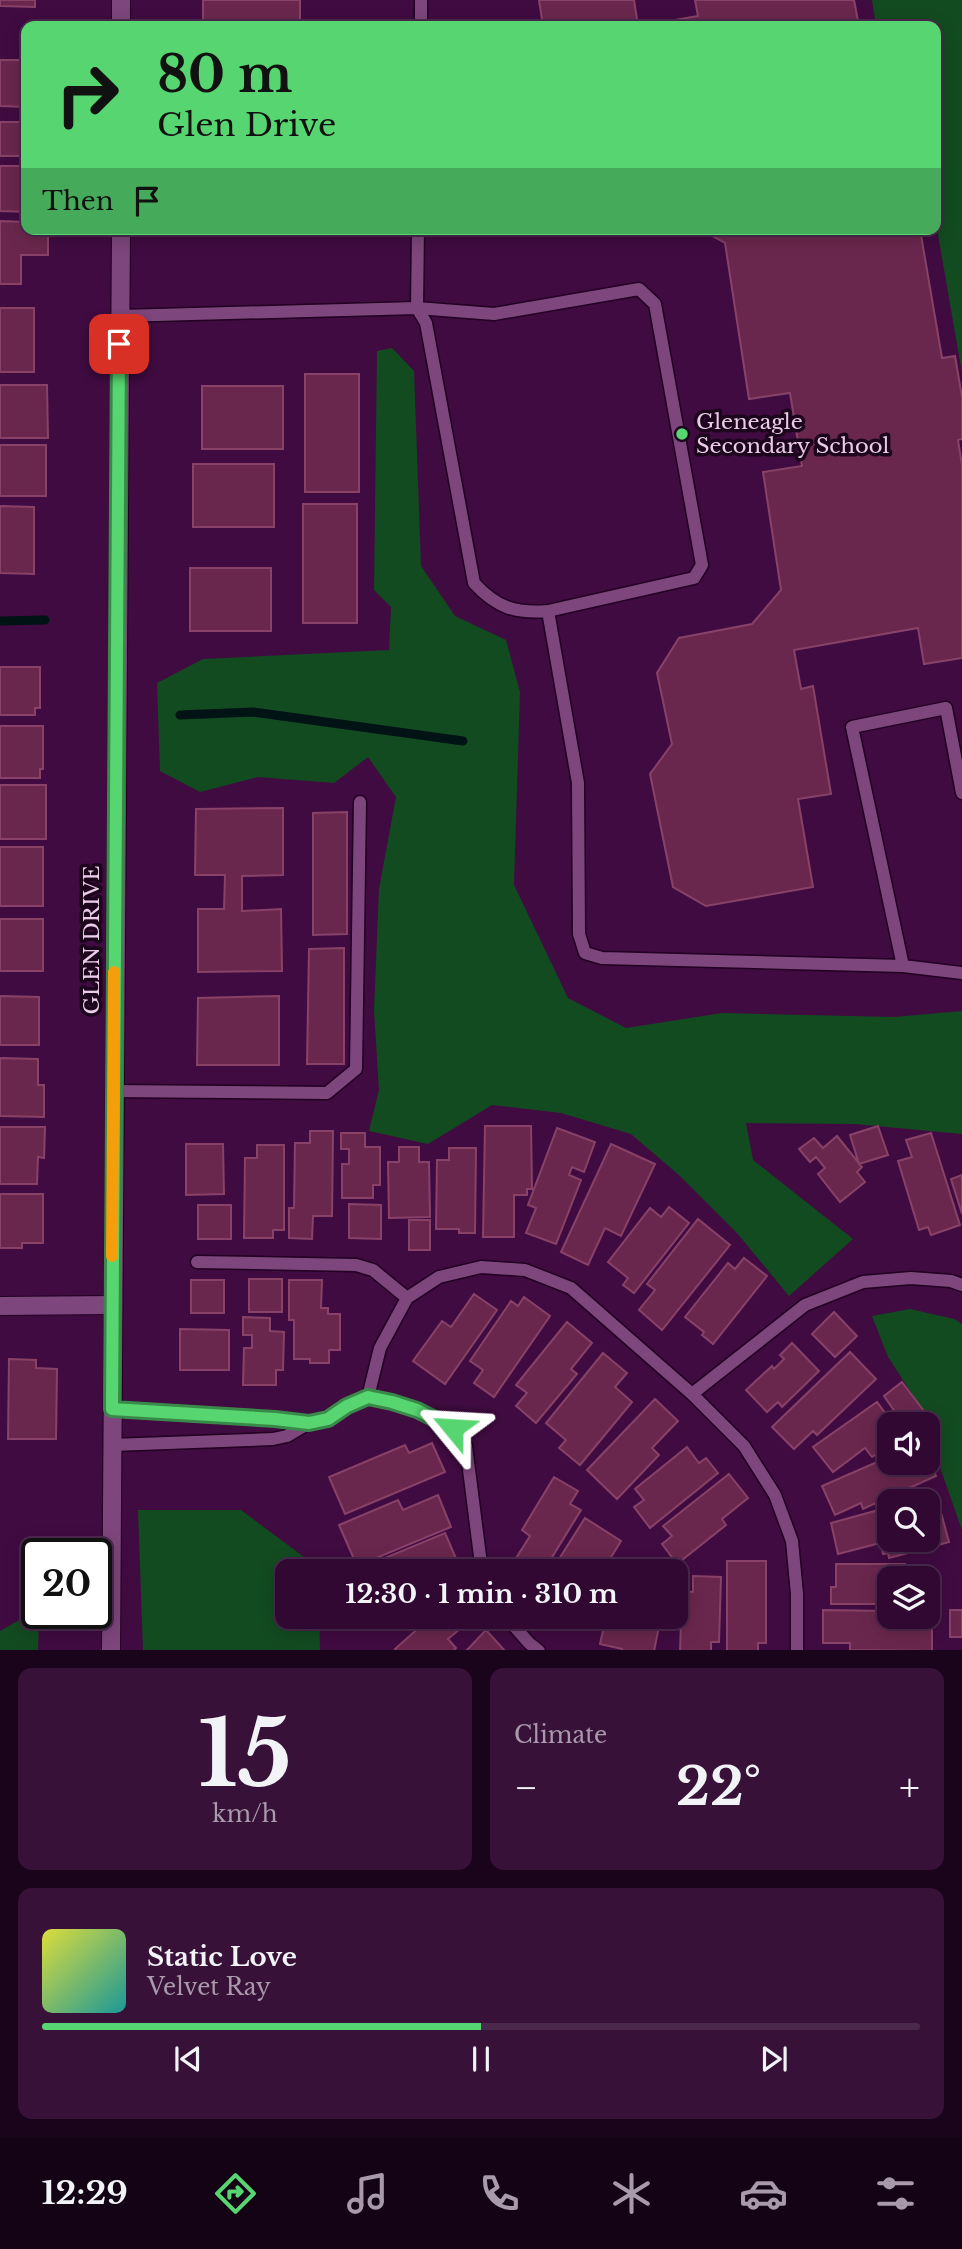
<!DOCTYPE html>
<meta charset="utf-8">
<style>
:root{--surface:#300831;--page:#381139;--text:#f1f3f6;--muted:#a89aab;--line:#4b294d;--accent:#57d570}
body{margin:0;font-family:"Libre Baskerville",serif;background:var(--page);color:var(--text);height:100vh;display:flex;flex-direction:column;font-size:26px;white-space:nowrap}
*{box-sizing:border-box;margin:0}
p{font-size:23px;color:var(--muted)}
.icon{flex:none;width:38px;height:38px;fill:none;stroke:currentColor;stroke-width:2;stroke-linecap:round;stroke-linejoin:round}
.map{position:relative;height:1650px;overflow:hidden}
.details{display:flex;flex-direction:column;gap:18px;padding:18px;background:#1a041b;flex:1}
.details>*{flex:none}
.top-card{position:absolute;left:21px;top:21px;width:920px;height:214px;border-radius:14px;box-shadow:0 4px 18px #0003,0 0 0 2px var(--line);background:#57d570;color:#111;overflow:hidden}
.buttons{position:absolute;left:877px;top:1412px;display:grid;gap:14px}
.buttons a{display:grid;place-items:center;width:63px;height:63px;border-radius:14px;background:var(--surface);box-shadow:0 4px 18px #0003,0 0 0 2px var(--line);font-size:35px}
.speed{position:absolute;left:21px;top:1538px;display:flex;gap:14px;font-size:35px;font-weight:700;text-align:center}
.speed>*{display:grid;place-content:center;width:91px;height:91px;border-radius:50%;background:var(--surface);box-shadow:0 4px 18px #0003,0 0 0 2px var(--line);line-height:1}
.speed .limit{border:4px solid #111;border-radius:10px;background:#fff;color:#111}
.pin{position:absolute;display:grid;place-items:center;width:60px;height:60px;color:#fff;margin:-30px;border-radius:14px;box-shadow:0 4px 10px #0006}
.me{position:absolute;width:77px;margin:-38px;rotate:297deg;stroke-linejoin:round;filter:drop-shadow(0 0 5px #0008)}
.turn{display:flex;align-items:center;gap:24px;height:147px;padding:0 21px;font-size:32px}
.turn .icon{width:91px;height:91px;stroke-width:2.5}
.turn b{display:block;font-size:49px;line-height:60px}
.then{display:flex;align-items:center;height:66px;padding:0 21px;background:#0003;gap:14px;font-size:26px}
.big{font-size:52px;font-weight:800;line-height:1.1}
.details .card{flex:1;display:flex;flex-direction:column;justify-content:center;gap:10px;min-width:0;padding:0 24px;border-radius:14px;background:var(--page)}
.details .dial{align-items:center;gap:0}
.dial b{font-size:91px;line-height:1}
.song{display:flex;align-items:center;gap:21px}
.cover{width:84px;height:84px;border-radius:10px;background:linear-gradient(135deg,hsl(60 70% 55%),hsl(180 70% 35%))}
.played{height:7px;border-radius:4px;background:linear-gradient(90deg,var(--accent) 50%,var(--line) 50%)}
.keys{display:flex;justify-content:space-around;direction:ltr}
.heat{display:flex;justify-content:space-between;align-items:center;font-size:38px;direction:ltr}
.details .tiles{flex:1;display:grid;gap:18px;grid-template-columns:1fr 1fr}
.card:last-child{grid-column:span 2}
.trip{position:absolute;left:275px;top:1559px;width:413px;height:70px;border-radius:14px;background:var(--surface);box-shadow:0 4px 18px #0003,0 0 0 2px var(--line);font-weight:800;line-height:70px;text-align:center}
.tab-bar{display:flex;height:112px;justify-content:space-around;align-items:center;background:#130314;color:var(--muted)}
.tab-bar .icon{width:49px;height:49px}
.tab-bar .on{color:var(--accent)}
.tab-bar b{font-size:32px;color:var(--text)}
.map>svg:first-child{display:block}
</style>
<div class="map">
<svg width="962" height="1651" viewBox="0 0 962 1651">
<rect width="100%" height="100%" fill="#400b41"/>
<path fill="#134b20" d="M872,0h90v373l-26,-150v-197h-60z
M392,348l22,23 7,195 34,50 51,24 14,52 -6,193 54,113 58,30 96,-15 172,4 68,-6v123l-107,-10 -109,-1 7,37 100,79 -64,57 -52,-63 -57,-57 -49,-42 -70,-21 -69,-8 -64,39 -59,-13 10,-41 -5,-80 5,-121 17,-92 -28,-40 -34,26 -76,-6 -58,15 -40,-21 -3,-88 46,-24 186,-9 2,-43 -17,-17 3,-239z
M910,1309l44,10 8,5v206l-34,-97v-9h-3l-7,-21 -30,-46 -16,-41z
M138,1510h103l75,56 1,5 -30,1v45h32l1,33h-177z
M37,1610l2,4 -1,36h-38v-19z"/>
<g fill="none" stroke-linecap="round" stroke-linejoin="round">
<path stroke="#021316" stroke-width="9" d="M0,621l45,-1
M180,715l73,-3 210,29"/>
</g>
<path fill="#6a274d" stroke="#884268" stroke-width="2" d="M0,0h35v7l-35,-1z
M203,0h97v26h-97z
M539,0h95l4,26h-95z
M695,0h159l5,26h-219l58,-10z
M0,60h26v47l-26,-1z
M0,122h26v34h-26z
M0,166h26v46l-26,-1z
M0,221l26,1v7h22v26h-27v29h-21z
M700,229h220l22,129 13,-2 7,41v42l-4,1 4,25v193l-38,6 -6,-36 -124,22 7,39 12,-3 18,108 -33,5 15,88 -107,19 -33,-19 -23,-113 22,-30 -15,-71 22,-35 73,-14 29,-34 -18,-118 39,-6 -12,-73 -41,6 -24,-156z
M0,308h34v64h-34z
M305,374h54v118h-54z
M0,385h47l1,53h-48z
M202,386h81v63h-81z
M0,445h46v51h-46z
M193,464h81v63h-81z
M303,504h54v119h-54z
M0,506l34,1v67l-34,-1z
M190,568h81v63h-81z
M0,667h40v41h-5v7h-35z
M0,726h43v43h-3v9h-40z
M0,785h46v54h-46z
M283,808v67l-41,1v35l39,-2 1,62 -84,1v-63h26l1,-34h-30l1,-66z
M347,812v122l-34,1v-122z
M0,847h43v59h-43z
M0,919h43v52h-43z
M344,948v116h-37l2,-115z
M0,996l39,1v48h-39z
M279,996v69h-82l1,-67z
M0,1058l38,1v26h6v32l-44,-1z
M485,1126h46l1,63h-5v6h-13v42h-31z
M878,1126l10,29 -29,9 -9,-29z
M0,1127h45l-1,31 -6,-1 -1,27h-37z
M557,1128l38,14 -11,30 -12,-5 -3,8 12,5 -25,64 -30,-11 10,-25 -8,-3z
M310,1131h23l-1,85h-19l-1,23 -23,-1v-30h5l1,-65h15z
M341,1133h24v14h15v38h-7v13h-31v-34h7v-15h-8z
M931,1133l29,92 -29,10 -3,-8 -9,3 -21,-69 14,-4 -6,-17z
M837,1136l25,31 -5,5 8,10 -25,20 -22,-28 7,-6 -9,-11 -6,5 -11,-13 15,-11 9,10z
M186,1144h37l1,50 -38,1z
M611,1144l44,20 -34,72 -16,-8 -17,37 -27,-13z
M257,1145h27v85h-11v8h-29l1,-80h12z
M399,1147h20v15h10l1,55 -41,1 -1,-56h11z
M449,1148h27l-1,85h-16v-4h-23l1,-69h12z
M962,1175v39l-11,-35z
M0,1194h43v49h-21v5h-22z
M349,1204l32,1v34l-32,-1z
M198,1205h33v34h-33z
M669,1207l20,16 -55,70 -11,-8 5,-7 -20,-16 42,-54 11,9z
M698,1219l32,26 -68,85 -23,-20 16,-20 -8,-6z
M409,1220h21v30h-21z
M744,1258l23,18 -54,68 -11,-9 2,-3 -19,-15 43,-54 7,6z
M249,1279h33v33h-33z
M191,1280h33v33h-33z
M289,1280h33l-1,28h7v6h12v36h-11v13h-19v-4h-16v-39h-5z
M474,1294l23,16 -52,74 -32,-23 29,-40 9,6z
M524,1297l26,19 -56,81 -20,-14 9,-13 -13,-9 41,-60 7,5z
M834,1312l23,24 -22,21 -23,-23z
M243,1317l27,1v13l14,1 -1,38h-7v15h-33l1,-37h8v-13h-9z
M567,1322l25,21 -21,26 6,5 -41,49 -20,-17 11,-13 -11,-8z
M180,1329l49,1v40h-49z
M792,1343l27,28 -37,36 -4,-5 -11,10 -21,-22 26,-24 2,3 10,-10 -4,-4z
M850,1352l26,27 -59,56 -4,-4 -19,18 -22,-22z
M603,1353l24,20 -12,14 17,15 -52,63 -21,-17 7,-8 -20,-17z
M9,1359l27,1v8l21,1 -1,70h-48z
M902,1382l28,37 -7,5h-34v26l-11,8 -3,-3 -3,2 -7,-9 -32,24 -20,-25 64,-45 11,15 7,-5 -11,-16z
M655,1399l23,22 -26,27 7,7 -42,44 -30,-29z
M432,1443l13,29 -100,42 -16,-37 76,-32 4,8z
M687,1447l12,16 7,-5 12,15 -68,55 -16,-21 10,-7 -9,-11z
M928,1456l8,20 -73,33 -2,-6 -26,12 -13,-29 64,-28 4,10 6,-3 -1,-2h33z
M729,1474l19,24 -26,21 4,6 -49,39 -15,-20 10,-8 -9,-10z
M554,1477l24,14 -8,13 11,6 -38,62h-23l-9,-6 19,-30 -8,-6z
M438,1495l13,32 -94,39 -18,-41 59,-25 5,10z
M937,1498l12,44 -60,16 -1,-5 -5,1 -3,-11 -42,11 -7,-31 44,-12 1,2 13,-3v30h39v-38h-3z
M585,1518l36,23 -19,31h-49l-1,-2z
M445,1533l13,30 -17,9h-79l-1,-4z
M727,1561h39v82h-8v8h-31z
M619,1562l27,6 -1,4h-28z
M836,1564h69v14h-16v26h-58v-17h5z
M693,1576l28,1 -2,65h-8v9h-31l2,-60 11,1z
M823,1610l66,1v6h39v-6h4v40l-82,-1v-7h-27z
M950,1610h12v27h-12z
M431,1617h43l-26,22 8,9 -3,3h-57l-1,-2z
M554,1617h19l-6,9z
M606,1617h55l-7,34h-33l1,-2 -22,-5z
M486,1630l19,21h-39z"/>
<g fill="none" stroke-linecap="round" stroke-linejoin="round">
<g stroke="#210022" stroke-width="15">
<path id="lane" d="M421,26v-26
M120,316l297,-8 77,6 145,-25 16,15 47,261 -8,13 -146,33c-33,3 -52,-4 -74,-28l-48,-260 -9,-15 1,-79
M548,611l30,172 1,151 6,19 17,5 301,8 59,7
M903,966l-51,-239 94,-19 16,85
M113,1091l214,2 29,-24 4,-267
M197,1262l159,3 17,5 34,28
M112,1410l163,9 33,4
M112,1445l161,-6 14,-3 22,-13 19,-4 19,-13 21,-9
M482,1572l-16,-126 -13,-18 -36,-18 -25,-8 -24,-5 12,-49 27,-50 32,-21 42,-10 44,3 46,18 121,106
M506,1617l23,26 10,8
M797,1651v-57l-5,-53 -17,-46 -31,-49 -52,-52 113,-89 58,-23 48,-4 40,3 11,4"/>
</g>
<g stroke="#210022" stroke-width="20">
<path id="street" d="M0,1306l112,-1"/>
</g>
<g stroke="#210022" stroke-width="20">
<path id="secondary" d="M121,26v-26
M111,1651l10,-1422"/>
</g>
<use href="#lane" stroke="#7d467c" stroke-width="12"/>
<use href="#street" stroke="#7d467c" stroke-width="18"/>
<use href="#secondary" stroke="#7d467c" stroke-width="18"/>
</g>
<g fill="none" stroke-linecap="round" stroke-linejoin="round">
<g stroke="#398a49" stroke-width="18">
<path id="route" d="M119,344l-7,1065 163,10 34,4 19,-4 19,-13 21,-9 24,5 25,8 36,18"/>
</g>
<use href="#route" stroke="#57d570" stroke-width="12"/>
<path stroke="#f59e0b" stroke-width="12" d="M112,1256l2,-284"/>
</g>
<circle fill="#57d570" stroke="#1b061b" stroke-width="2.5" cx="682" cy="434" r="7"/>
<g text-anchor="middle" stroke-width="7" stroke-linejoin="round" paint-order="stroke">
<g font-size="21" fill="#ebcbe9" stroke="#1b061b" text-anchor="start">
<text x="696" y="429">Gleneagle<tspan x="696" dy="24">Secondary School</tspan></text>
</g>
<g font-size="21" fill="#ebcbe9" stroke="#1b061b">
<text transform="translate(92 940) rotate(-90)" y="7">GLEN DRIVE</text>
</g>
</g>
</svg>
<div class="buttons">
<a><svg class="icon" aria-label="sound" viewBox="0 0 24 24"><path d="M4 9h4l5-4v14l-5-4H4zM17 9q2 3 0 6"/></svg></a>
<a><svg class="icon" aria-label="search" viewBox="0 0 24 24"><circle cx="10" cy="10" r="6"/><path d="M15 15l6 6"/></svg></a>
<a><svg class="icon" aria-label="layers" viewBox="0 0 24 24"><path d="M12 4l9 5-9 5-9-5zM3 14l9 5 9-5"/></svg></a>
</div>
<div class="speed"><div class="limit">20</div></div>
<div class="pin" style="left:119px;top:344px;background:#d93025"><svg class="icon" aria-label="arrive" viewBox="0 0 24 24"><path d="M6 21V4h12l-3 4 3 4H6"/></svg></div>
<svg class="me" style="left:453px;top:1428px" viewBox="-20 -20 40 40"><path d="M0-17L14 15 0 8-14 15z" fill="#57d570" stroke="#fff" stroke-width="4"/></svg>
<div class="trip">12:30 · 1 min · 310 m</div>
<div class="top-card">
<div class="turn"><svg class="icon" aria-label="right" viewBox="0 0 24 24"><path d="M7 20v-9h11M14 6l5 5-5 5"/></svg><div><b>80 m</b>Glen Drive</div></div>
<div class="then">Then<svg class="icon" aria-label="arrive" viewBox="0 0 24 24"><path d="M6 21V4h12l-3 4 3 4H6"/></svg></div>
</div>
</div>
<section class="details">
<div class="tiles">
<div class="card dial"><b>15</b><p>km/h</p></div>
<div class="card"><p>Climate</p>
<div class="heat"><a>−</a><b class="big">22°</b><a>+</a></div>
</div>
<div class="card">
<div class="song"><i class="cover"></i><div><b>Static Love</b><p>Velvet Ray</p></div></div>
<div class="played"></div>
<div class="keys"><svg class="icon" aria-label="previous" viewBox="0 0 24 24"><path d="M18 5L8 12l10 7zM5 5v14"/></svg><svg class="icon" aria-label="pause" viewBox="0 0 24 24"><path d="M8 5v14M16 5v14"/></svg><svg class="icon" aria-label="next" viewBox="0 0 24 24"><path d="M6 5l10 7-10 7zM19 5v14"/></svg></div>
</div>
</div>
</section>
<nav class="tab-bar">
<b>12:29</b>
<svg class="icon on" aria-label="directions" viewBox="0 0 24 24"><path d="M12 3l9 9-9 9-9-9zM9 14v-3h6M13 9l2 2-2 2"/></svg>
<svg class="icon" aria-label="music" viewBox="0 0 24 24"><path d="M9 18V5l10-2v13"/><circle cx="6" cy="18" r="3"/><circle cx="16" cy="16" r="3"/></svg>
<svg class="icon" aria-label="phone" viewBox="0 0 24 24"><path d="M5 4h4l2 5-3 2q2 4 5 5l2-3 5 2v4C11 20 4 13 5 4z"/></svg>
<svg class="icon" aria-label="climate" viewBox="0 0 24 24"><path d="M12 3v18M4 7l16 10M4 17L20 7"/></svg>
<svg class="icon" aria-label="car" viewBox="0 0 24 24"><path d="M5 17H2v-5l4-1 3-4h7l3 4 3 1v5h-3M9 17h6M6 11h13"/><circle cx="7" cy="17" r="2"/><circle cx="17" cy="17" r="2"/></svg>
<svg class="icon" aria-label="filters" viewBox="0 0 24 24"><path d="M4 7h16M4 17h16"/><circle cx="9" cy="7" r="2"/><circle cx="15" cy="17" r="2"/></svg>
</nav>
